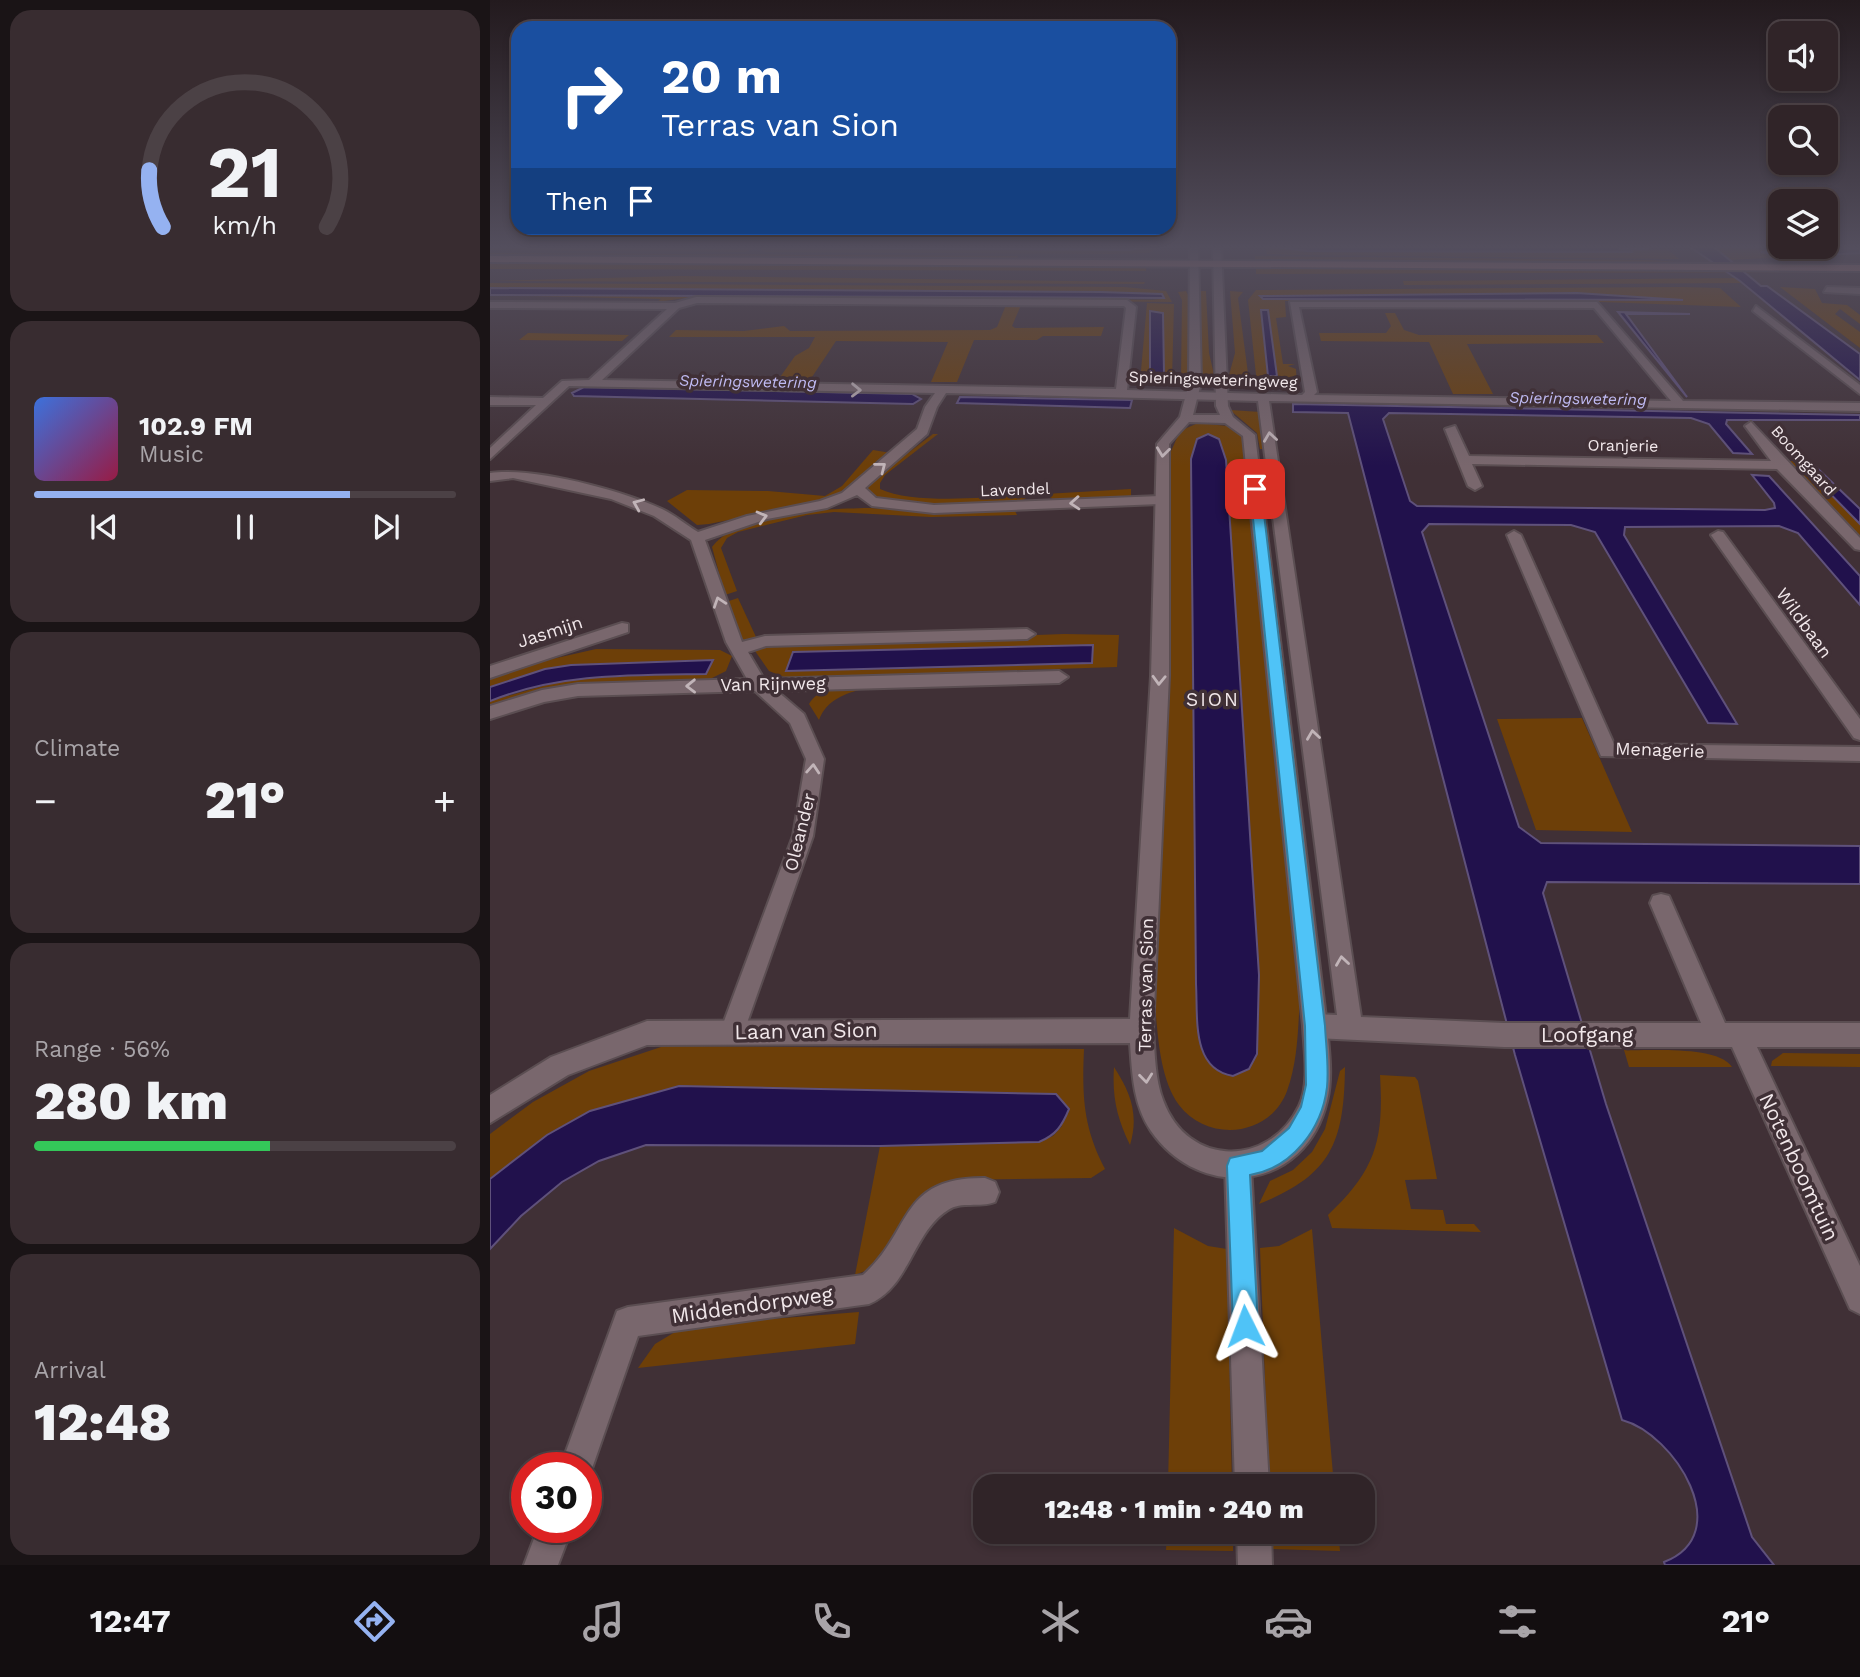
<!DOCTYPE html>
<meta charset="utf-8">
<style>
:root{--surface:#302428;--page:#382c30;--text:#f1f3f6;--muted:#a8a4a8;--line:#4b4145;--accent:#95b2f1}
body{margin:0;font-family:"Work Sans",sans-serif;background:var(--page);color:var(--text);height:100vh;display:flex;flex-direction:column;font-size:26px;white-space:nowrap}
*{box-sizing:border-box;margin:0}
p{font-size:23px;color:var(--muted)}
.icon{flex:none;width:38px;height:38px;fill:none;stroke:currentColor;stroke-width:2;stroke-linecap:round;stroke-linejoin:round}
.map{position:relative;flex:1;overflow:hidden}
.side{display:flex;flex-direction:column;gap:10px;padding:10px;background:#1a1416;width:490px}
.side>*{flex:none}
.banner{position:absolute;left:21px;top:21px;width:665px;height:214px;border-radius:21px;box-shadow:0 4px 10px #0003,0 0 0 2px var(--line);background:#1a4fa0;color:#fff;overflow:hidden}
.fabs{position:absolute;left:1278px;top:21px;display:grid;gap:14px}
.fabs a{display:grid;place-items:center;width:70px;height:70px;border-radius:14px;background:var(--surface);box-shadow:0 4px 10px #0003,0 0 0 2px var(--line);font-size:35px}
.speed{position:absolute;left:21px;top:1452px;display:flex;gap:14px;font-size:35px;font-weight:700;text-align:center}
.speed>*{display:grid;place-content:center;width:91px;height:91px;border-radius:50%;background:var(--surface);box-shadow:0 4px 10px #0003,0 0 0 2px var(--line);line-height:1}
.speed .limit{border:10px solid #d22;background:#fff;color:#111}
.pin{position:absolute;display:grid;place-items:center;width:60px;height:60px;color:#fff;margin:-30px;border-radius:14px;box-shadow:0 4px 10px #0006}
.me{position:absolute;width:77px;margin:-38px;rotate:357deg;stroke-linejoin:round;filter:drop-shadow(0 0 5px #0008)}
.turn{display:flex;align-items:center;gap:24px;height:147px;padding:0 35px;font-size:32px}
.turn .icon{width:91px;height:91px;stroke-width:2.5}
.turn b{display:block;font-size:49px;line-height:60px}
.then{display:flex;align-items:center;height:66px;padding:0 35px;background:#0003;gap:14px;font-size:26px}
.big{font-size:52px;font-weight:800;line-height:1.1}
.side .card{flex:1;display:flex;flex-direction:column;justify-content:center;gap:10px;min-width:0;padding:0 24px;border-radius:21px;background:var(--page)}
.side .dial{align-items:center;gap:0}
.dial svg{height:182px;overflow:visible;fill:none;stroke:var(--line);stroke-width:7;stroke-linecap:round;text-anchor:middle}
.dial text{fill:var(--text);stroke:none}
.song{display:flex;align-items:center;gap:21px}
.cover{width:84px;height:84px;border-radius:10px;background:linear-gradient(135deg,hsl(220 70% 55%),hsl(340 70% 35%))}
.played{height:7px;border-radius:4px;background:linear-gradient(90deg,var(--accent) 75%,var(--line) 75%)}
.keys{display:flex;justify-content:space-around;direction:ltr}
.heat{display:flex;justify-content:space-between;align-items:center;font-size:38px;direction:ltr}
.charge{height:10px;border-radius:5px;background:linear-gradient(90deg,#34c759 56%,var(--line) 0)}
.trip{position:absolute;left:483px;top:1474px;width:402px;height:70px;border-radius:21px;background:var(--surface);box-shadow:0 4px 10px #0003,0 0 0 2px var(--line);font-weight:800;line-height:70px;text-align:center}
.tab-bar{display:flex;height:112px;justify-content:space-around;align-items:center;background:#130e10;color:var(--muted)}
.tab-bar .icon{width:49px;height:49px}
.tab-bar .current{color:var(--accent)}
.tab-bar b{font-size:32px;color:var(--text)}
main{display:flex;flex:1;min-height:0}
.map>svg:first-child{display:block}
</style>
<main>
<section class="side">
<div class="card dial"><svg viewBox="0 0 100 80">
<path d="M14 69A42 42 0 1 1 86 69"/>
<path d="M14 69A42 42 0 0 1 8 44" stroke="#95b2f1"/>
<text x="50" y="56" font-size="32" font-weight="700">21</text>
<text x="50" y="72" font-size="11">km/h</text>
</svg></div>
<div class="card">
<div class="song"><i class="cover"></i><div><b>102.9 FM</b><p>Music</p></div></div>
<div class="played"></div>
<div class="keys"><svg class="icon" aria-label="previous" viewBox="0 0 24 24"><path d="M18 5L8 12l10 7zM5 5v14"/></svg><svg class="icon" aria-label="pause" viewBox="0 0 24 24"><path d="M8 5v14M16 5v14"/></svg><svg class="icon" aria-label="next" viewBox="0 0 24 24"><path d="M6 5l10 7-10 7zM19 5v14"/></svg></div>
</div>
<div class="card"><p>Climate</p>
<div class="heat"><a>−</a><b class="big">21°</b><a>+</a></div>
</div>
<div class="card"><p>Range · 56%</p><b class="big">280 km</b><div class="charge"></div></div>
<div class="card"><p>Arrival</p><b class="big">12:48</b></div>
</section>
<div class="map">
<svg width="1370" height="1565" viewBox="0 0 1370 1565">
<rect width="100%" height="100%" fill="#403036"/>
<path fill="#6d3f08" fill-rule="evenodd" d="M0,247l244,2 22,-2 -10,5 -256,-2z
M273,247l366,3 29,-3 -9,6 -40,1 -344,-2 -4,-2z
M775,247l42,4 324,1 -1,-2h38l11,9 -373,-4 -39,-1z
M1224,247h41l5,3 40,1 -39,1 27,5 -63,3z
M0,253l528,3 -1,3 -10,1 -517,-3z
M765,256l395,4 63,5 -458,-6z
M0,262l656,4v5l-656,-2z
M1032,268l338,3v1l-604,2v-5z
M190,276l465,6 -1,2 -654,-3z
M1247,278l5,5 -338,2 -1,-4z
M0,283l634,4 42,4 6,11 -479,-5 -36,5 4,-3 -171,-4 671,5 -61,-7 -610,-5z
M1191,287l39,1 21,19 -141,-5 -315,-1 1,16 -10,1 7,46h12l-7,2 8,3 1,17 -40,-6 -1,-5 -8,-75 8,-10zM1087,293l106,7 -420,-1 -3,-3z
M1290,287l35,2 7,14 25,2 13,10v9l-20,-15 -5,5 25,18v16z
M696,291l3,6 2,82h-10l1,-79 -4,-8z
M710,291h6l3,62 6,26h-14z
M740,291l13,1 -5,6 11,83 -21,-2 7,-26z
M657,303l27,1 -2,75 -32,3z
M516,305h15l-9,21 3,2 89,-1 -3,9h-58l-6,4h-63l-17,42h-26l17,-40 -112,-1 -26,39h-32l17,-24 14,-8 6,-11h-146l7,-7 68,1 40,-5 6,5 200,-1 7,-3z
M895,313h10l9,17 15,5h178l7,8 -137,1 26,50h-40l-24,-52 -108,-1 -2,-8h67l5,-7z
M38,333l101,2 -7,6 -103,-1z
M740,410l31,2 5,37h-6l-3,-16z
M708,423l29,3 17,12 56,558c-2,32 -2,65 -13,95 -17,46 -79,52 -108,14 -21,-29 -21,-75 -25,-109l14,-538 12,-27zM701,459l68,516 -2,79 -8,15 -16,7 -37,-92z
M443,434h5l-53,41 -5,8v6c34,16 110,8 148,6l-3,4c-21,9 -126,9 -147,0 -5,-2 -8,-7 -11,-12l3,-5z
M383,450l18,3 -60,46 -122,25 -12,1 -30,-24 20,-11 81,1 57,5 17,-10z
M1297,461h13l60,63v13z
M641,489v7l-78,3 -8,-5z
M379,508l63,4 83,-1 2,4 -86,2 -97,-5 -27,3 -69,17 -11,6 -6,10 16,43 -12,4 -13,-48c27,-36 115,-38 157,-39z
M248,598l18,39 -13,3 -17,-38z
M574,634l55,1 -2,32 -330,11 -18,-7 -14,-20 19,-6zM603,646l-1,8 -306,16 8,-18z
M106,649l124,1 12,6 -6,15 -22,11h-38l-176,27v-8l74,-21 42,-5 68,-14 -103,4 -26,4 -55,18v-10l27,-10z
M375,688c-20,6 -38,11 -46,32l-10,-16c12,-20 36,-16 56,-16z
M1092,718l50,114 -96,-2 -39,-111z
M174,1046l420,3c-2,47 -1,78 21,120l-14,9 -140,2 -25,15 -20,21 -19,36 -12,15 -20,8 25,-129 159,-4 14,-6 9,-10 -472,-15 -43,24 -57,44v-45l43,-32 56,-31z
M1134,1050c25,1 94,-5 108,17h-103z
M1293,1053l77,1v13l-89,-1 1,-5z
M624,1067c17,26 25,48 16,78 -13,-27 -18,-48 -16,-78z
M855,1067c-1,75 -13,108 -86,137l11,-23 23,-11 19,-18 13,-23 15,-58z
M890,1075l35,2 3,4 19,98 -32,1 6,29 32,1 3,14h28l7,8 -149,-4 -4,-13c48,-45 56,-75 52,-140z
M684,1228l34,18 19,3 5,237h-64z
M822,1229l22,257h-65l-9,-238 19,-2z
M369,1312l-4,32 -217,24 17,-24 30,-18z
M677,1531h66v20l-67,-1z
M781,1531h67l2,20 -68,-2z"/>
<path fill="#21114c" stroke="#5f517b" stroke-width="2" d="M285,247h371l-17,3z
M786,247h354l2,5 -325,-1z
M1200,247h24l47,39h6l93,68v26l-120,-99z
M1305,247l65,2v4l-72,4 -27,-5 38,-1z
M0,288l611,4 61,2 2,4 -674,-3z
M1087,293l106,7 -420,-1 -3,-3z
M771,310h7l9,66h-9z
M660,311l13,2 1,61h-14z
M1128,312l72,2h-64l61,83z
M94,387l328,7 9,5 -8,5 -339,-8 -2,-3z
M470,397l172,3 -2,8 -173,-5z
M803,404l567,11v5h-133l-1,4 26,30 -19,-1 -24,-29 -18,-6 -302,-5 -6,6 27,82 7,5 348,4 10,-2 -1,-5 -22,-28 17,1 91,100v29l-62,-72 -19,-7 -154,1 -1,8 113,189 -29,-1 -113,-191 -24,-7 -142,-1 -7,8 97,295 22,16 319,3v38l-313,-2 -4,11 63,211 146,433 22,28h-109l-1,-3c73,-28 11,-128 -42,-142l-107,-365 -167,-642 -55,-1z
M718,434l11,5 7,21 33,515 -2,79 -8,15 -16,7c-42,-7 -35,-58 -37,-92l-5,-525 6,-20z
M1313,466h12l45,43v15z
M603,645l-1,18 -306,8 7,-19z
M223,660l-7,14c-74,1 -146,-1 -216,27v-14l55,-18 26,-4z
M189,1086l377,8 13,15c-7,17 -13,26 -30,33l-159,4 -234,-1 -47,16 -37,21 -41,34 -31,33v-70l57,-44 43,-24z"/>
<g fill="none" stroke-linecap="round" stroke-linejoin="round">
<path stroke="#5f517b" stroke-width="4.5" d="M1131,248h26"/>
<g stroke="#5b4e52" stroke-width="4">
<path id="minor" d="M1337,287l33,1v6l-36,-2z
M206,297l431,3 9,7 -9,83 175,5 3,-3 -15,-90h307l86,99 177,2v8l-591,-10 92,616 143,6h197l-51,-120 3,-7 8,-2 8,2 56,127h135v24h-103l103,219v48l-10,-5 -118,-262h-228l-189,-9 -9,-4 -3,-8 3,-8 9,-4 22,1 -79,-614 -312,-8 -9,14 -10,27 -62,54 11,10 58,7 226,-9 7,4 -7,4 -226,9 -62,-7 -15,-11 -30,13 -60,11 -62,21 37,102 23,-6 262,-7 8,5 -8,5 -261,7 -18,6 16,27 295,-8 9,6 -9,6 -282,8 27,23 20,45 -11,77 -72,204 -9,4 -9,-4 -3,-8 73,-196 13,-77 -16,-36 -35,-32 -177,5 -34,6 -54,17v-13l52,-16 36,-6 169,-5 -21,-37 -35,-102 -37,-24 -43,-17 -98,-21 -23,3v-8c45,-6 130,17 172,36 13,6 24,16 36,23l49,-16 73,-15 22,-8 75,-64 8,-22 10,-14 -366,-7 -79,73v-11l46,-43h-46v-8l53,1 19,-17 27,-1 78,-71 -177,-1v-6l185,1zM207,303l427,3 2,2 -10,81 -514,-9 77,-72zM809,307l295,1 77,93 -357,-6 3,-3z
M1266,306l104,79v9l-107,-83z
M1261,422l109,116v12l-5,-1 -78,-80 -305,-5 10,22 -7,4 -7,-4 -23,-57 10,-3 14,30 302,5 -26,-35z
M1024,531l7,4 93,209 246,3v14l-259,-5 -94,-221z
M1228,531l5,1 137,187v21l-6,-2 -143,-203z
M132,623l6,1v8l-138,46v-12z
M748,1153l10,3 3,10 18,320h-34l-10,-320 3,-10z
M495,1178l10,4 4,10 -4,10c-15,6 -34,-1 -47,8 -36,23 -38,77 -79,94l-231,32 -50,144 -2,-12h-26l57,-157 11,-4 235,-32c50,-44 35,-98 122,-97z
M48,1528h34l-14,37h-34z
M747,1531h34l1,34h-34z"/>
</g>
<g stroke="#5b4e52" stroke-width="4">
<path id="tertiary" d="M700,247h8l3,136 -8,32h27l-4,-9 -3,-159h8l7,159 5,11 22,18 72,591c2,25 6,51 0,75 -21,90 -126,102 -176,30 -18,-26 -19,-59 -21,-88l-483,2 -79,30 -78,48v-28l61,-38 96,-36 483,-2 21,-343 6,-232 23,-27 9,-34zM699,422l36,1 18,13 60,590c1,24 7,57 -4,80 -30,62 -112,61 -136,-6 -8,-21 -8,-46 -10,-69l16,-355v-232z"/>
</g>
<g stroke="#5b4e52" stroke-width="4">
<path id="primary" d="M0,256l1370,9v6l-1370,-9z"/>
</g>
<use href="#minor" fill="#79676d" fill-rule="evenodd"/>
<use href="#tertiary" fill="#79676d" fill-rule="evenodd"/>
<use href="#primary" fill="#be847e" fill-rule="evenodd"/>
</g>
<defs><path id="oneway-chevron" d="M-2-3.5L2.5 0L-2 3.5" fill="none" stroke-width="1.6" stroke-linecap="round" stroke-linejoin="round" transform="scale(1.75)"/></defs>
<g stroke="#c1b4b8">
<use href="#oneway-chevron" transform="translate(366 390) rotate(1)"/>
<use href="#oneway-chevron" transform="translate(780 437) rotate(-98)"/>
<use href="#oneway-chevron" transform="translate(673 452) rotate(97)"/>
<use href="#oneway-chevron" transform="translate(391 467) rotate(-38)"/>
<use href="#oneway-chevron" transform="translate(585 503) rotate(176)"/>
<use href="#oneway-chevron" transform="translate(148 504) rotate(-157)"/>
<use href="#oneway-chevron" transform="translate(272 517) rotate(-15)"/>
<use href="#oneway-chevron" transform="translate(229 602) rotate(-109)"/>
<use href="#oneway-chevron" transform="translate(669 680) rotate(92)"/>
<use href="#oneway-chevron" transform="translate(201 686) rotate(179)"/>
<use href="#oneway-chevron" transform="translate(823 735) rotate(-98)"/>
<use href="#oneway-chevron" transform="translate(323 769) rotate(-86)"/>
<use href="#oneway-chevron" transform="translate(852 961) rotate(-98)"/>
<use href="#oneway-chevron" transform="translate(656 1078) rotate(84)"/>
</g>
<linearGradient id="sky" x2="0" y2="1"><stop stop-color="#231a1e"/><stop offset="0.53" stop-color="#534e5d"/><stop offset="1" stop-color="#534e5d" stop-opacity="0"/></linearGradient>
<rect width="1370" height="466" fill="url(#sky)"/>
<path fill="#4fc3f7" stroke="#337fa1" stroke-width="2" d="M765,485l6,4 64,537c1,20 4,41 2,61 -5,42 -35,81 -77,88l8,151 -4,9 -9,4 -9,-4 -3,-9 -6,-160 3,-8 32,-7 27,-23 12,-21 5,-22 -1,-59 -55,-537z"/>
<g text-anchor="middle" stroke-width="7" stroke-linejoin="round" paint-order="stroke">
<g font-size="16" fill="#f1e7ea" stroke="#403036">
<text transform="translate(723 379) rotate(2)" y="6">Spieringsweteringweg</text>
<text transform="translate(1133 445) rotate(1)" y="6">Oranjerie</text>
<text transform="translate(1314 460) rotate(48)" y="6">Boomgaard</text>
<text transform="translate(525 489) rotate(-2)" y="6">Lavendel</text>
</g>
<g font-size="16" font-style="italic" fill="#bfbaf2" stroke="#403036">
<text transform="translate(258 381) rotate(1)" y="6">Spieringswetering</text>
<text transform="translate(1088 398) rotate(1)" y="6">Spieringswetering</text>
</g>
<g font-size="18" fill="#f1e7ea" stroke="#403036">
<text transform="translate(1314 623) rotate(54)" y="6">Wildbaan</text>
<text transform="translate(60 632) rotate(-18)" y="6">Jasmijn</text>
<text transform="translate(283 684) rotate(-1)" y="6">Van Rijnweg</text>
<text transform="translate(1170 750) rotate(2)" y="6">Menagerie</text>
<text transform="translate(310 832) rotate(-76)" y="6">Oleander</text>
<text transform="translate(656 985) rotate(-89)" y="6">Terras van Sion</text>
</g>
<g font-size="19" letter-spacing="2" fill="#f1e7ea" stroke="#403036">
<text x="723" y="706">SION</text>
</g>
<g font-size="21" fill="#f1e7ea" stroke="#403036">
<text transform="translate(316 1031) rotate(-1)" y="7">Laan van Sion</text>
<text x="1097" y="1042">Loofgang</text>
<text transform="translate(1309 1167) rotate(65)" y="7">Notenboomtuin</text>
<text transform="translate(262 1305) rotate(-8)" y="7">Middendorpweg</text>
</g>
</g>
</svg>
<div class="fabs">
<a><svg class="icon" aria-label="sound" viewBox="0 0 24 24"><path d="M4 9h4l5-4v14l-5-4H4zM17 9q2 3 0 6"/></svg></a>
<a><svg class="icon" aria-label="search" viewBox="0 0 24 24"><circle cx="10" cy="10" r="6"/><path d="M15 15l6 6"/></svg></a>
<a><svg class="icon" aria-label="layers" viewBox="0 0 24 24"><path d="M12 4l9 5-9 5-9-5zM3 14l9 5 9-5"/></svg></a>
</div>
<div class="speed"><div class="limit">30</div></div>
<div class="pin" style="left:765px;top:489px;background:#d93025"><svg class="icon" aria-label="arrive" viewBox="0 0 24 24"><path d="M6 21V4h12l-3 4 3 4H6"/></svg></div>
<svg class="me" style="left:755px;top:1326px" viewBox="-20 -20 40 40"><path d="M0-17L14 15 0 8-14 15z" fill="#4fc3f7" stroke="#fff" stroke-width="4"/></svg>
<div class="trip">12:48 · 1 min · 240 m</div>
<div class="banner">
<div class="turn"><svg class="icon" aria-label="right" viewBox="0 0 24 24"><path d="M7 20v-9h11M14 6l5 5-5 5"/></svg><div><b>20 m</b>Terras van Sion</div></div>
<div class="then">Then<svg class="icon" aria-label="arrive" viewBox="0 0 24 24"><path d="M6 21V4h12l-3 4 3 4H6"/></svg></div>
</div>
</div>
</main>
<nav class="tab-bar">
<b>12:47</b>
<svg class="icon current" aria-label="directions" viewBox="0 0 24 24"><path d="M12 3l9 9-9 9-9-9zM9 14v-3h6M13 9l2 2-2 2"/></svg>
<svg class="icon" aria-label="music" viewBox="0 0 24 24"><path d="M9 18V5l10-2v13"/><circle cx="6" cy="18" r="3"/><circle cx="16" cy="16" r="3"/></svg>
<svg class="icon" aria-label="phone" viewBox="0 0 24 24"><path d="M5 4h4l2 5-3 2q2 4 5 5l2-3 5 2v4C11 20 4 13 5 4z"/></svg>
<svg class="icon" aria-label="climate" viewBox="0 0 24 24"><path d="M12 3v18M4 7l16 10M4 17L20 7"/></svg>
<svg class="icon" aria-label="car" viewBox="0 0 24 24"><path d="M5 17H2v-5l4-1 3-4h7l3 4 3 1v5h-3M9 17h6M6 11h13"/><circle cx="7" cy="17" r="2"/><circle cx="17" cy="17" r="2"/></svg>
<svg class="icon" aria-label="filters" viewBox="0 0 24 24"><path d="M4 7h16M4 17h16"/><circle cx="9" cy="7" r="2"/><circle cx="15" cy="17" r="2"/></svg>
<b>21°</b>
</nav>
